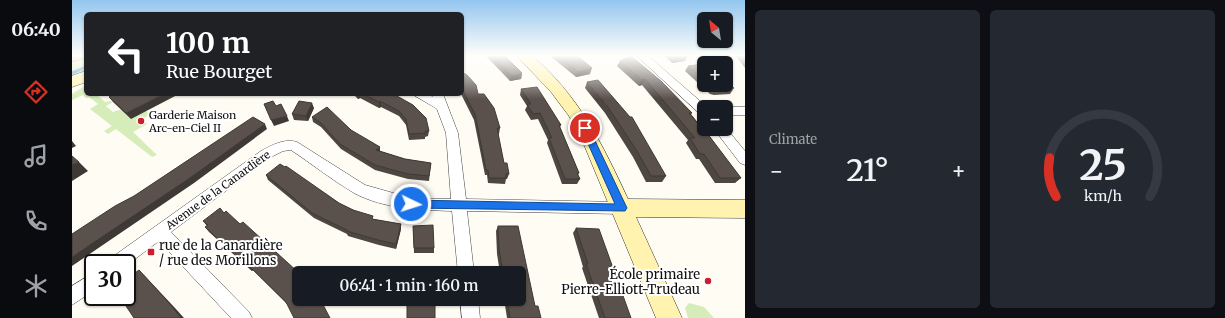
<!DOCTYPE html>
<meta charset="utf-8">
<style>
:root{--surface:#171b24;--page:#242831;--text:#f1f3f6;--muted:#9ea1a6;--line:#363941;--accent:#d93025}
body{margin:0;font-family:Merriweather,serif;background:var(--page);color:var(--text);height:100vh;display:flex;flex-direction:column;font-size:15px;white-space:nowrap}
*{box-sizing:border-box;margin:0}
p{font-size:13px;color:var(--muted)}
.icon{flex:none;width:22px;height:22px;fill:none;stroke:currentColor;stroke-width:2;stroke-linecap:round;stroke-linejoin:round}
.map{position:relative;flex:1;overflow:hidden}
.side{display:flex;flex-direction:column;gap:10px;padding:10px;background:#0d0f14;width:480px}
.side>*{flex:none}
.hud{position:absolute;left:12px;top:12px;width:380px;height:84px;border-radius:6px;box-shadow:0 1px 3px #0004;background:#202124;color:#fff;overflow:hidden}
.needle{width:26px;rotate:330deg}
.tools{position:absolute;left:625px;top:12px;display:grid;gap:8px}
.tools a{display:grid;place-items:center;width:36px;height:36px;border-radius:6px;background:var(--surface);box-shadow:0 1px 3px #0004;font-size:20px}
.speed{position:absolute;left:12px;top:254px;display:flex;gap:8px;font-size:20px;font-weight:700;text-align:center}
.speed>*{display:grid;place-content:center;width:52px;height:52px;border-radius:50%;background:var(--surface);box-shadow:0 1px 3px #0004;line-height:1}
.speed .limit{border:2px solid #111;border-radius:6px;background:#fff;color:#111}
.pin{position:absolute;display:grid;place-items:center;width:34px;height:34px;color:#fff;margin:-17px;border:2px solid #fff;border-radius:50%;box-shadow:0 1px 4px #0007}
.me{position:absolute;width:44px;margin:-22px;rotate:94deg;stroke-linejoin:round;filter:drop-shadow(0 0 3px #0008)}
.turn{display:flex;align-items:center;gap:14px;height:84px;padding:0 16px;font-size:18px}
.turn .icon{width:52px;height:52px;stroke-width:2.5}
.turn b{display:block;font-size:28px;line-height:34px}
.big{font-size:30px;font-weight:600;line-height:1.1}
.side .tile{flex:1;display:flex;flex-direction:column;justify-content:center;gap:6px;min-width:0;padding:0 14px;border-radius:6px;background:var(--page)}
.side .dial{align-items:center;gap:0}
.dial svg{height:104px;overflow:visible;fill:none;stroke:var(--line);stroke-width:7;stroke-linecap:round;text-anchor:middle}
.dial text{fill:var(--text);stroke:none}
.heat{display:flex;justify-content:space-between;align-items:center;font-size:22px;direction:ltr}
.side .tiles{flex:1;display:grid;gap:10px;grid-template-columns:repeat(2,1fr)}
.trip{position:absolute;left:220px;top:266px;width:234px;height:40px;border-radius:6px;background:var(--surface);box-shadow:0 1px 3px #0004;font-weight:600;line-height:40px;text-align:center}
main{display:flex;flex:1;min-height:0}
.menu{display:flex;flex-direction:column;width:72px;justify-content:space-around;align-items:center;background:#090b0e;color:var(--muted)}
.menu .icon{width:28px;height:28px}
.menu .current{color:var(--accent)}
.menu b{font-size:18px;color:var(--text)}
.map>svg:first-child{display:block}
</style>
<main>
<nav class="menu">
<b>06:40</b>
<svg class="icon current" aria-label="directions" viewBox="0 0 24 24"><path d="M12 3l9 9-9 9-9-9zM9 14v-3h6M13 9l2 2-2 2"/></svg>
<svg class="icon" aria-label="music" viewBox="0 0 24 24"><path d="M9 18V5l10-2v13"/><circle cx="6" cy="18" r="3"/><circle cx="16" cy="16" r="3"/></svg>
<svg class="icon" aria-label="phone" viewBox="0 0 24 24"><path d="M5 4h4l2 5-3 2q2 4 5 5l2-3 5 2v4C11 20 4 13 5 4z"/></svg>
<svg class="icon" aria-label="climate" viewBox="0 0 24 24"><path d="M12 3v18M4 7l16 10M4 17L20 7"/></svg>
</nav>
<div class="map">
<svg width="673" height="318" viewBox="0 0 673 318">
<rect width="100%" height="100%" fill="#fffcf4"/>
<path fill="#d6edba" d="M14,58v14l-14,6v-14z
M14,85v9h10l9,8 6,-1 2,1 -7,4 7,6c10,-4 29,-5 38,2l-9,5 5,5 -14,8 24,23 -5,2 -36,-28 -8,5 -4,-3 8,-5 -22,-17 8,-5 -9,-7 -3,1 -3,-3 -11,5v-6z
M617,303l15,4 10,11h-26l-3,-10z"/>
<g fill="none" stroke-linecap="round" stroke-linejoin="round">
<path stroke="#389cd5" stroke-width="3" d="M0,73l14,-6"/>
<g stroke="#434343" stroke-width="1">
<path id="street" d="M564,55h11l60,52h-3v8l-4,-1z
M340,94h15l6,3 -2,-3h12l15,39 8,66 156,3 5,2 2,4 -2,4 -5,2 -155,-3 7,62h-16l-6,-62c-32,-1 -68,-2 -98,-18 -22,-13 -42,-29 -63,-43l-8,1 -12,6 -100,75 78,80 3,6h-21l-72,-77 -32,24v-2h-18l2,-5 150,-107c11,-6 24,-13 36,-9l68,43 46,13 40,1 -5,-66 -9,-24z
M654,107h19v8h-19z
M654,128l19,23v14l-5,-2 -26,-34z
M21,273v18l-21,14v-19z
M388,299h18l2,19h-18z"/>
</g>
<g stroke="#323232" stroke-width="1">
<path id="secondary" d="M444,55h15c47,39 72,90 97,144l117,1v18l-109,-1 46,101h-26l-74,-178 -13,-24 -18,-24z
M14,71v11l-14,5v-11z"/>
</g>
<g stroke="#212121" stroke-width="1">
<path id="highway" d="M0,55h13l-2,4 -11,3z"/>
</g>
<use href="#street" fill="#fff" fill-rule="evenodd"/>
<use href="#secondary" fill="#fff3af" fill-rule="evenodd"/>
<use href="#highway" fill="#fb9b55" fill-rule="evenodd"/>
</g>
<path fill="#4d4641" d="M413,55h19l18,18 -1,6 -11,2z
M477,55h27l14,19 -14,3z
M591,55h24l-2,6 -13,2z
M665,55h8v13l-9,-12z
M548,61l72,52 -1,1 50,64 -6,5h-20l-16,-24h-3l-10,-16 2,-3 -46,-55 -3,1 -22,-20z
M632,64v21h22l8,3 -4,6 -16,1 -4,-1 -25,-23 3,-5z
M390,72l38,56 -1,6h-1l6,29 5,11 -2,5h-1l-1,5 -17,-1 -1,-8h-2l-11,-55 -13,-26h1z
M515,82l79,94 -4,6h-16l-13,-25 -28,-44 -20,-25z
M449,89l40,36 -1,2 19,46 -1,2 2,4 -3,5h-15l-15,-41 1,-3 -10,-21 -7,1 -6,-10 2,-4 -7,-11z
M42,94l17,25 -18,-17 -4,-5z
M281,94h35l41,37 -1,5 -3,1v2l-16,1 -3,-15 -7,-9 -18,-9 -2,1 -19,-10 -2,1z
M242,108l-6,13 -14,-1 -2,-6z
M240,117l39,13 29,21 25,8 26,4 -2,18 -21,-2 -33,-9 -34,-21 -20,-22 -8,-5z
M213,167l54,36 34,16 28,5v5l-5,20 -17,-4 -31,-9 -1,-2 -33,-16 -46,-38 -2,-5z
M152,213l16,11 48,81 -35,-35 -1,1 -43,-39 -4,-5 2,-1 -4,-5z
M341,226l21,22v5h-20z
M426,226l37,80 6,12h-34l-3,-19h15v-26h-19l-3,-19 -1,-23z
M504,228l55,90h-32l-17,-50 1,-1 -10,-34z"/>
<path fill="#3f3935" d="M616,56l-3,5 -13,2 4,-5z
M520,68l-2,6 -14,3 2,-5z
M450,73l-1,6 -11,2 2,-5z
M573,79l-3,6 -3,1 3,-6z
M92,94h15l-48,25 -5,-6z
M285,94h2l1,4 -2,1z
M308,101l1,6 -2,1v-6z
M240,103l2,5 -6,13 -2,-5z
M215,116l2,5 -15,5 -3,-6z
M193,124l2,5 -73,54 -122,83v-9z
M0,141l4,5 -4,2z
M308,147v5l-4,-2z
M7,162l9,9 -16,10v-16z
M329,224v5l-5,20v-5z
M177,266l4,4 -1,1 -4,-4z
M67,270l5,5 31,33 9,10h-3z"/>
<path fill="#5a514c" stroke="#3f3935" d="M419,55h13l18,18 -10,3z
M486,55h18l16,13 -14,4z
M600,55h15l1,1 -12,2z
M559,56l30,25 31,32h-3l21,24 31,41h-21l-16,-24h-4l-10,-16h5l-50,-59 -3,1 -22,-19z
M631,64h1v15l-16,-13z
M390,72l5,3 9,10 2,9h6l10,14 6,20h-3l7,35h3l2,11h-3v4h-17l-1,-8h-2l-11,-56 -13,-25z
M526,80l32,37h2l34,59h-15l-14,-25 -29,-44 -21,-25z
M654,82l8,6 -15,2 -5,-2 -4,-3h16z
M465,87l24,38h-2l20,48h-2l3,6h-15l-16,-41h3l-12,-25 -7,1 -6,-10h4l-10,-15z
M42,94h50l-38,19 -17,-16z
M290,94h26l8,3 1,-1 16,9 13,13 3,13h-4l1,2 -17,1 -3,-15 -7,-8 -19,-10 -1,1z
M201,101l3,5 5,-2 6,12 -16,4 -7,-16z
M227,101l13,2 -6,13 -14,-2z
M255,107l24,23 29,17 -4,3 29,9 26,4 -2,13 -21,-2 -33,-9 -35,-21 -20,-22 -8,-5z
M181,117l12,7 -75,54 -118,79v-23l43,-28 19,-10z
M0,156l7,6 -7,3z
M208,164l5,3 1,-1 53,37 14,7 20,6 -1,3 29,5 -5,20 -18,-4 -31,-9v-1l-35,-17 -46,-38z
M148,208l4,5 2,-2 14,13 3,-2 56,51v26h21l10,19h-36l-8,-16 -37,-36 -1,1 -43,-40 3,-2 -5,-4z
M361,225l1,23h-20l-1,-22z
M426,226h20l17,80h3l3,12h-31l-3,-19h12v-26h-16l-4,-24z
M504,228l23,1 32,89h-26l-19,-54h2z
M67,270l31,34 11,14h-47l-14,-21h7v-18z
M335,299h28v19h-28z"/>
<linearGradient id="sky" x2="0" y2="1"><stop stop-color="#93c6ef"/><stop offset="0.56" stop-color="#fffefa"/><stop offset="1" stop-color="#fffefa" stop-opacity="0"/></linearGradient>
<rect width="673" height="99" fill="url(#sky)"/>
<path fill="#1a73e8" stroke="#114b97" d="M513,125l4,3 38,80 -2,3 -214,-3 -5,-4 5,-4 204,4 -34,-76z"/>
<g fill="#c91f2e" stroke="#fff" stroke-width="1.5">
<circle cx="69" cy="121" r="4"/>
<rect x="75" y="248" width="8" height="8" rx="2"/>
<circle cx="636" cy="281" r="4"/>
</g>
<g text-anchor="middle" stroke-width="4" stroke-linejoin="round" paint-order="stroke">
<g font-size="11" fill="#101010" stroke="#fff" text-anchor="start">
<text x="77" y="119">Garderie Maison<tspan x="77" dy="13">Arc-en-Ciel II</tspan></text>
</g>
<g font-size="11" fill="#101010" stroke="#fff">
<text transform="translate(146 190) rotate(-36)" y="4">Avenue de la Canardière</text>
</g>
<g font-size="13" fill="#101010" stroke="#fff" text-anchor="start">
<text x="87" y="250">rue de la Canardière<tspan x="87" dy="15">/ rue des Morillons</tspan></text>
<text x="628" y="279" text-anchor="end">École primaire<tspan x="628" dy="15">Pierre-Elliott-Trudeau</tspan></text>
</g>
</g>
</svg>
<div class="tools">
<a><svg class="needle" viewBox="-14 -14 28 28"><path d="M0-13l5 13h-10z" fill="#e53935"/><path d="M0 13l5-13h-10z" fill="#9ea1a6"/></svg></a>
<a>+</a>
<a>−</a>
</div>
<div class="speed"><div class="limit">30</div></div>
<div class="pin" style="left:513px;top:128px;background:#d93025"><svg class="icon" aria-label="arrive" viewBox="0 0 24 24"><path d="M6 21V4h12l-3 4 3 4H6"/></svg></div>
<svg class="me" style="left:339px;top:204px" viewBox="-20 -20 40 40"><circle r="17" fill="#1a73e8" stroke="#fff" stroke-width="3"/><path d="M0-11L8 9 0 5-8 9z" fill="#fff"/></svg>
<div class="trip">06:41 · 1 min · 160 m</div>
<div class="hud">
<div class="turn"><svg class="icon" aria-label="left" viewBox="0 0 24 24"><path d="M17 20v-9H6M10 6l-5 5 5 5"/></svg><div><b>100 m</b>Rue Bourget</div></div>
</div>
</div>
<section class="side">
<div class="tiles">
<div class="tile"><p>Climate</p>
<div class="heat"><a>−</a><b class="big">21°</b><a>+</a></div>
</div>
<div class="tile dial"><svg viewBox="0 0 100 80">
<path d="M14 69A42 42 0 1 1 86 69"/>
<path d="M14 69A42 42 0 0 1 9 39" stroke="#d93025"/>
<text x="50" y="56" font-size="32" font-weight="700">25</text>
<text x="50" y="72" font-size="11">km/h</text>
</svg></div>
</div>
</section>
</main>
